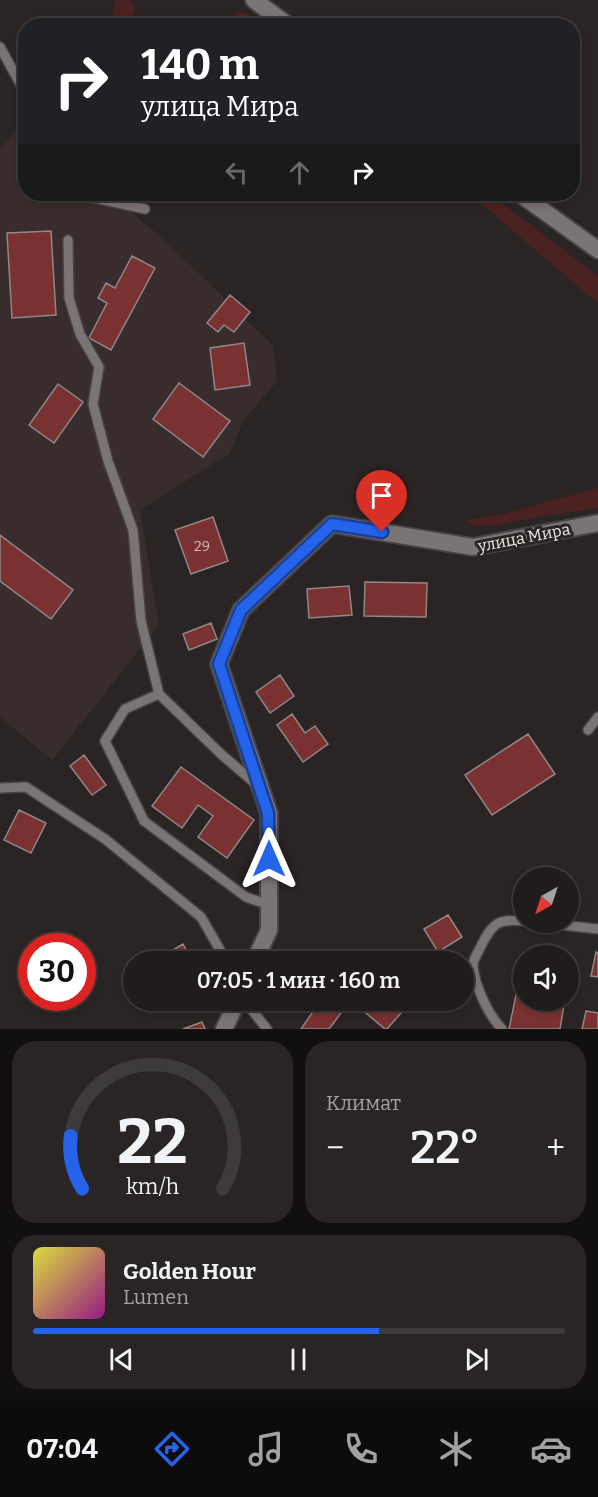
<!DOCTYPE html>
<html lang="ru">
<meta charset="utf-8">
<style>
:root{--surface:#201c1b;--page:#282524;--text:#f1f3f6;--muted:#a2a1a3;--line:#3d3a3a;--accent:#2563eb}
body{margin:0;font-family:Bitter,serif;background:var(--page);color:var(--text);height:100vh;display:flex;flex-direction:column;font-size:22px;white-space:nowrap}
*{box-sizing:border-box;margin:0}
p{font-size:20px;color:var(--muted)}
.icon{flex:none;width:33px;height:33px;fill:none;stroke:currentColor;stroke-width:2;stroke-linecap:round;stroke-linejoin:round}
.map{position:relative;height:1029px;overflow:hidden}
.details{display:flex;flex-direction:column;gap:12px;padding:12px;background:#120f0f;flex:1}
.details>*{flex:none}
.guide{position:absolute;left:18px;top:18px;width:562px;height:183px;border-radius:24px;box-shadow:0 3px 9px #0003,0 0 0 2px var(--line);background:#202124;color:#fff;overflow:hidden}
.needle{width:39px;rotate:219deg}
.buttons{position:absolute;left:513px;top:867px;display:grid;gap:12px}
.buttons a{display:grid;place-items:center;width:66px;height:66px;border-radius:50%;background:var(--surface);box-shadow:0 3px 9px #0003,0 0 0 2px var(--line);font-size:30px}
.speed{position:absolute;left:18px;top:933px;display:flex;gap:12px;font-size:30px;font-weight:700;text-align:center}
.speed>*{display:grid;place-content:center;width:78px;height:78px;border-radius:50%;background:var(--surface);box-shadow:0 3px 9px #0003,0 0 0 2px var(--line);line-height:1}
.speed .limit{border:9px solid #d22;background:#fff;color:#111}
.pin{position:absolute;display:grid;place-items:center;width:51px;height:51px;color:#fff;margin:-62px -26px;border-radius:50% 50% 50% 0;rotate:-45deg;box-shadow:0 0 6px #0007}
.pin .icon{rotate:45deg}
.me{position:absolute;width:66px;margin:-33px;rotate:0deg;stroke-linejoin:round;filter:drop-shadow(0 0 4px #0008)}
.turn{display:flex;align-items:center;gap:21px;height:126px;padding:0 24px;font-size:27px}
.turn .icon{width:78px;height:78px;stroke-width:2.5}
.turn b{display:block;font-size:42px;line-height:51px}
.lanes{display:flex;align-items:center;height:57px;padding:0 24px;background:#0003;justify-content:center;gap:30px;direction:ltr}
.lanes .off{opacity:.35}
.big{font-size:45px;font-weight:600;line-height:1.1}
.details .widget{flex:1;display:flex;flex-direction:column;justify-content:center;gap:9px;min-width:0;padding:0 21px;border-radius:24px;background:var(--page)}
.details .dial{align-items:center;gap:0}
.dial svg{height:156px;overflow:visible;fill:none;stroke:var(--line);stroke-width:7;stroke-linecap:round;text-anchor:middle}
.dial text{fill:var(--text);stroke:none}
.song{display:flex;align-items:center;gap:18px}
.cover{width:72px;height:72px;border-radius:9px;background:linear-gradient(135deg,hsl(60 70% 55%),hsl(310 70% 35%))}
.played{height:6px;border-radius:3px;background:linear-gradient(90deg,var(--accent) 65%,var(--line) 65%)}
.keys{display:flex;justify-content:space-around;direction:ltr}
.heat{display:flex;justify-content:space-between;align-items:center;font-size:33px;direction:ltr}
.details .tiles{flex:1;display:grid;gap:12px;grid-template-columns:1fr 1fr}
.widget:last-child{grid-column:span 2}
.trip{position:absolute;left:123px;top:951px;width:351px;height:60px;border-radius:30px;background:var(--surface);box-shadow:0 3px 9px #0003,0 0 0 2px var(--line);font-weight:600;line-height:60px;text-align:center}
.tabs{display:flex;height:96px;justify-content:space-around;align-items:center;background:#0d0b0b;color:var(--muted)}
.tabs .icon{width:42px;height:42px}
.tabs .active{color:var(--accent)}
.tabs b{font-size:27px;color:var(--text)}
.map>svg:first-child{display:block}
</style>
<div class="map">
<svg width="598" height="1029" viewBox="0 0 598 1029">
<rect width="100%" height="100%" fill="#2a2524"/>
<path fill="#392c2c" d="M25,122l1,72h84l59,50 104,102 4,35 -34,40 -13,32 -90,57 19,115 -107,135 -52,-43v-570z"/>
<path fill="#4c2121" d="M116,0h15l4,11 -6,14h-18z
M242,12l13,6 10,7h-52z
M470,194h19l109,82v27z
M598,488v20l-60,9 -40,8 -23,1 -11,-6 36,-5z"/>
<path fill="#793132" stroke="#8f8787" stroke-width="1.5" d="M136,17l14,6 -1,3h-17z
M51,231l5,84 -44,3 -5,-85z
M132,256l23,12 -44,82 -22,-12 18,-35 -9,-5 8,-15 9,5z
M230,295l20,17 -16,20 -10,-7 -6,7 -11,-9z
M244,343l6,42 -35,5 -5,-42z
M179,383l51,38 -27,36 -50,-38z
M58,384l25,18 -29,41 -25,-18z
M213,517l15,44 -37,13 -16,-44z
M0,535l73,55 -22,29 -51,-38z
M365,582l62,1 -1,34 -62,-1z
M349,586l3,29 -43,3 -2,-29z
M211,623l6,16 -28,11 -6,-16z
M280,675l14,21 -24,17 -14,-21z
M292,714l13,19 10,-7 13,18 -25,18 -26,-37z
M528,734l27,40 -63,41 -27,-40z
M84,755l22,30 -14,10 -22,-29z
M181,767l73,53 -27,38 -29,-21 15,-21 -15,-11 -16,23 -30,-22z
M19,810l27,13 -15,30 -27,-13z
M448,915l14,22 -24,15 -14,-23z
M183,944l10,18h-39v-1z
M596,952l2,1v24l-7,-1z
M302,953l3,9h-30z
M516,995l8,2v3h16l24,5 -4,24h-51z
M321,1000h4l16,13 -12,16h-28z
M368,1000h19l14,13 -14,16h-2l-24,-20z
M586,1011l12,2v16h-16z
M202,1022l3,7h-22z"/>
<g fill="none" stroke-linecap="round" stroke-linejoin="round">
<g stroke="#474342" stroke-width="12">
<path id="service" d="M0,47l26,47
M76,194l69,15
M68,240l1,58 11,36 19,33 -6,37 15,57 25,69 8,91 18,73 63,61 34,29
M159,694l-34,15 -20,32 39,80 102,76 23,8
M588,730l10,-13
M0,788l26,-1 79,52 96,78 26,45
M536,922l62,7
M244,1000l23,29
M502,1029c-13,-13 -28,-44 -29,-64 0,-6 5,-12 7,-17 12,-24 17,-30 44,-27"/>
</g>
<g stroke="#474342" stroke-width="20">
<path id="minor" d="M254,962l15,-32v-117l-50,-149 22,-54 91,-86 141,23 125,-24
M224,1029l14,-29"/>
</g>
<g stroke="#474342" stroke-width="20">
<path id="secondary" d="M254,0l35,26
M520,194l78,56"/>
</g>
<use href="#service" stroke="#7b7474" stroke-width="9"/>
<use href="#minor" stroke="#7b7474" stroke-width="16"/>
<use href="#secondary" stroke="#7b7474" stroke-width="16"/>
</g>
<g fill="none" stroke-linecap="round" stroke-linejoin="round">
<g stroke="#184099" stroke-width="15">
<path id="route" d="M269,859l-1,-46 -49,-149 22,-54 91,-86 50,8"/>
</g>
<use href="#route" stroke="#2563eb" stroke-width="10"/>
</g>
<g text-anchor="middle" stroke-width="6" stroke-linejoin="round" paint-order="stroke">
<g font-size="14" fill="#d0bbba">
<text x="202" y="551">29</text>
</g>
<g font-size="16" fill="#ede9e8" stroke="#2a2524">
<text transform="translate(524 537) rotate(-11)" y="6">улица Мира</text>
</g>
</g>
</svg>
<div class="buttons">
<a><svg class="needle" viewBox="-14 -14 28 28"><path d="M0-13l5 13h-10z" fill="#e53935"/><path d="M0 13l5-13h-10z" fill="#a2a1a3"/></svg></a>
<a><svg class="icon" aria-label="sound" viewBox="0 0 24 24"><path d="M4 9h4l5-4v14l-5-4H4zM17 9q2 3 0 6"/></svg></a>
</div>
<div class="speed"><div class="limit">30</div></div>
<div class="pin" style="left:382px;top:532px;background:#d93025"><svg class="icon" aria-label="arrive" viewBox="0 0 24 24"><path d="M6 21V4h12l-3 4 3 4H6"/></svg></div>
<svg class="me" style="left:269px;top:859px" viewBox="-20 -20 40 40"><path d="M0-17L14 15 0 8-14 15z" fill="#2563eb" stroke="#fff" stroke-width="4"/></svg>
<div class="trip">07:05 · 1 мин · 160 m</div>
<div class="guide">
<div class="turn"><svg class="icon" aria-label="right" viewBox="0 0 24 24"><path d="M7 20v-9h11M14 6l5 5-5 5"/></svg><div><b>140 m</b>улица Мира</div></div>
<div class="lanes"><svg class="icon off" aria-label="left" viewBox="0 0 24 24"><path d="M17 20v-9H6M10 6l-5 5 5 5"/></svg><svg class="icon off" aria-label="ahead" viewBox="0 0 24 24"><path d="M12 20V5M6 11l6-6 6 6"/></svg><svg class="icon" aria-label="right" viewBox="0 0 24 24"><path d="M7 20v-9h11M14 6l5 5-5 5"/></svg></div>
</div>
</div>
<section class="details">
<div class="tiles">
<div class="widget dial"><svg viewBox="0 0 100 80">
<path d="M14 69A42 42 0 1 1 86 69"/>
<path d="M14 69A42 42 0 0 1 8 42" stroke="#2563eb"/>
<text x="50" y="56" font-size="32" font-weight="700">22</text>
<text x="50" y="72" font-size="11">km/h</text>
</svg></div>
<div class="widget"><p>Климат</p>
<div class="heat"><a>−</a><b class="big">22°</b><a>+</a></div>
</div>
<div class="widget">
<div class="song"><i class="cover"></i><div><b>Golden Hour</b><p>Lumen</p></div></div>
<div class="played"></div>
<div class="keys"><svg class="icon" aria-label="previous" viewBox="0 0 24 24"><path d="M18 5L8 12l10 7zM5 5v14"/></svg><svg class="icon" aria-label="pause" viewBox="0 0 24 24"><path d="M8 5v14M16 5v14"/></svg><svg class="icon" aria-label="next" viewBox="0 0 24 24"><path d="M6 5l10 7-10 7zM19 5v14"/></svg></div>
</div>
</div>
</section>
<nav class="tabs">
<b>07:04</b>
<svg class="icon active" aria-label="directions" viewBox="0 0 24 24"><path d="M12 3l9 9-9 9-9-9zM9 14v-3h6M13 9l2 2-2 2"/></svg>
<svg class="icon" aria-label="music" viewBox="0 0 24 24"><path d="M9 18V5l10-2v13"/><circle cx="6" cy="18" r="3"/><circle cx="16" cy="16" r="3"/></svg>
<svg class="icon" aria-label="phone" viewBox="0 0 24 24"><path d="M5 4h4l2 5-3 2q2 4 5 5l2-3 5 2v4C11 20 4 13 5 4z"/></svg>
<svg class="icon" aria-label="climate" viewBox="0 0 24 24"><path d="M12 3v18M4 7l16 10M4 17L20 7"/></svg>
<svg class="icon" aria-label="car" viewBox="0 0 24 24"><path d="M5 17H2v-5l4-1 3-4h7l3 4 3 1v5h-3M9 17h6M6 11h13"/><circle cx="7" cy="17" r="2"/><circle cx="17" cy="17" r="2"/></svg>
</nav>
